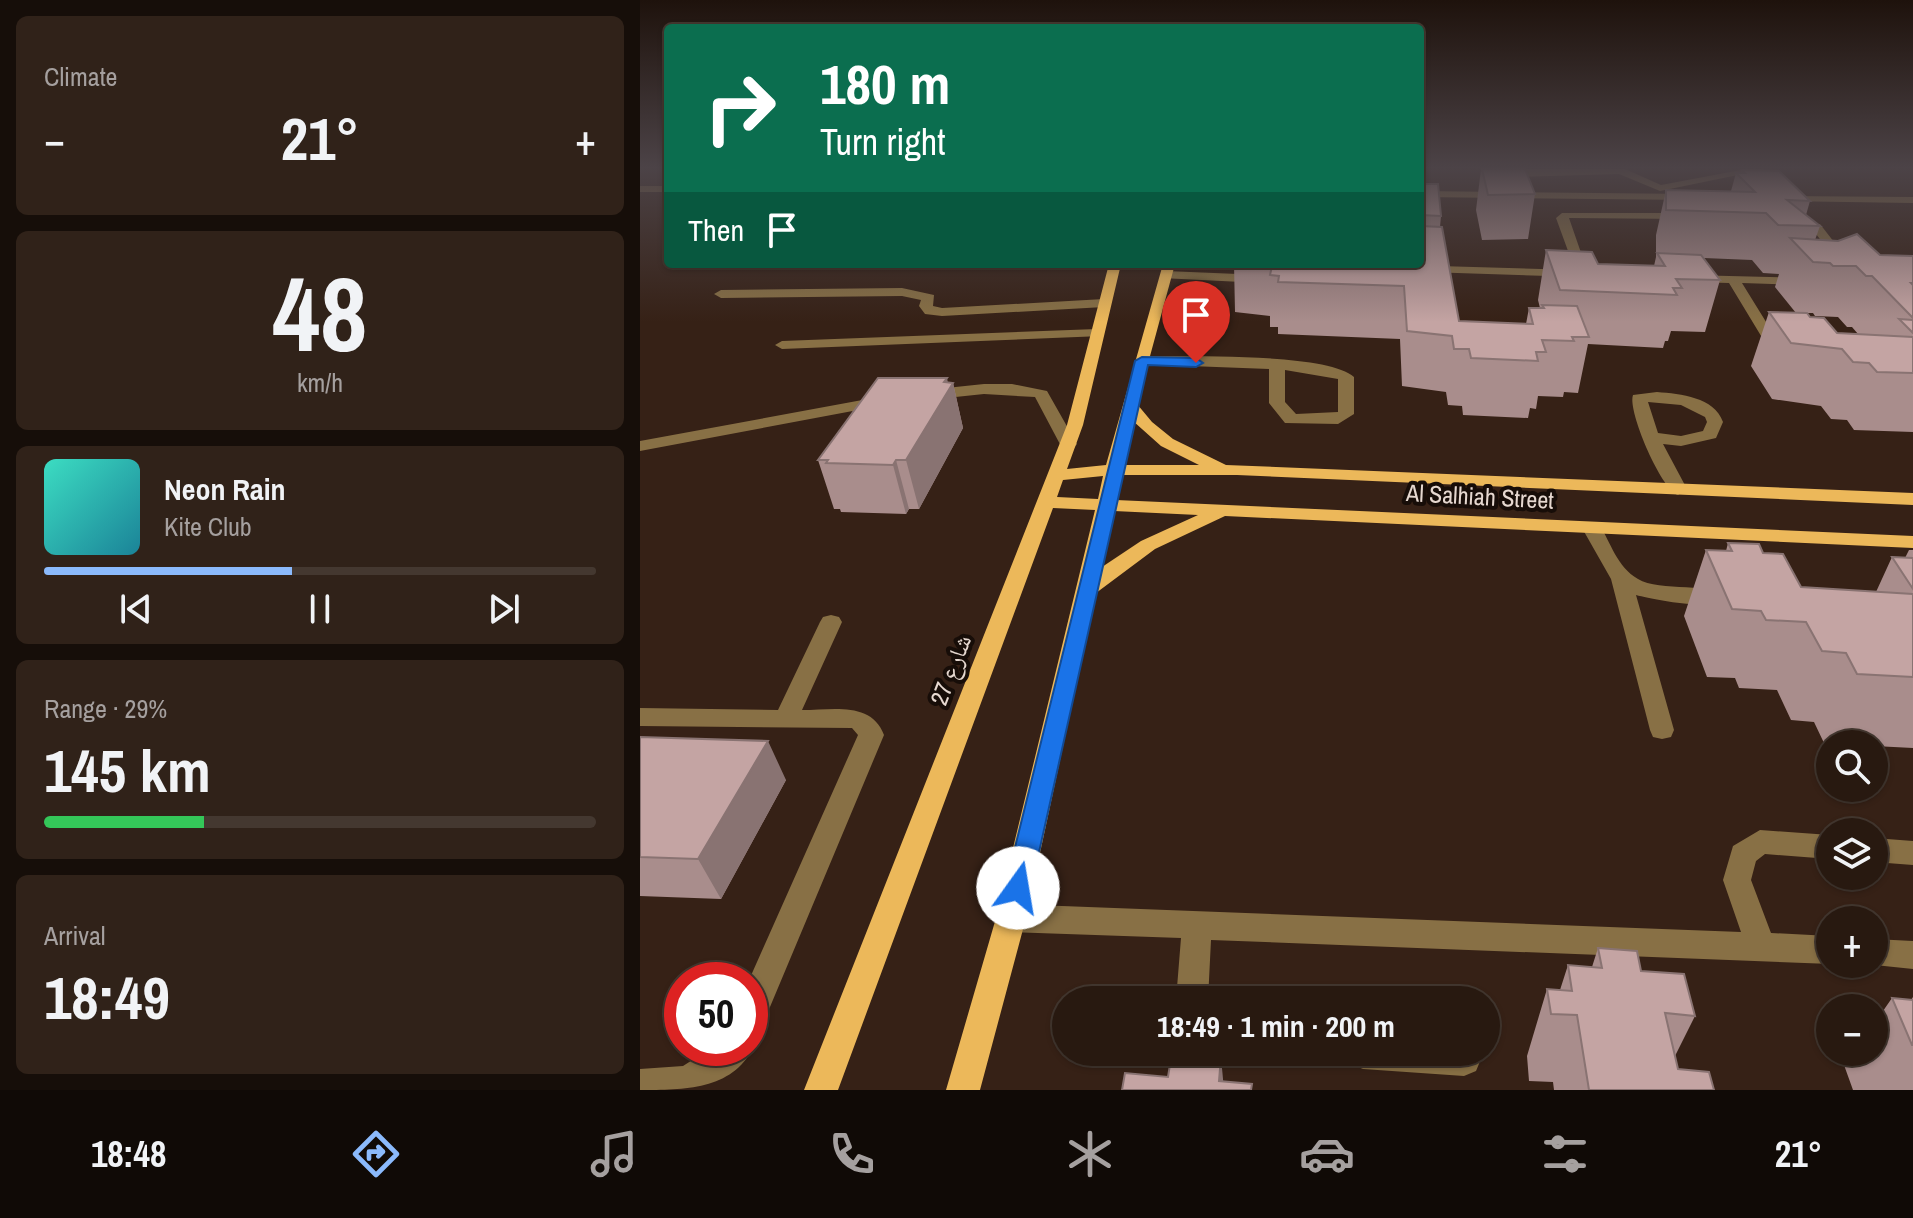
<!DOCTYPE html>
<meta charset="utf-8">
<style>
:root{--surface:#281910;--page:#302219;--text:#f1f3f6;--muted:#a5a09f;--line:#443830;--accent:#8bbafc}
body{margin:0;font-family:"Archivo Narrow","Noto Naskh Arabic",sans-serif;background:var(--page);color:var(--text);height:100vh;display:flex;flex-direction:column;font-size:30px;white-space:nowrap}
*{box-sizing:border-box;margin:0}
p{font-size:26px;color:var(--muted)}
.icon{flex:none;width:44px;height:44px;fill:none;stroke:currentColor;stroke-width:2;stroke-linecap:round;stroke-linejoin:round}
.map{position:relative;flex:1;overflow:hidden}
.sheet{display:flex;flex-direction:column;gap:16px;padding:16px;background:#160e09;width:640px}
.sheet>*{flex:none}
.guide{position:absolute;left:24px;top:24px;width:760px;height:244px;border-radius:8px;box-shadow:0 2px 6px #0004,0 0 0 2px var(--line);background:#0b6e4f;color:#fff;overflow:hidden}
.fabs{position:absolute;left:1176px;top:730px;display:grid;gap:16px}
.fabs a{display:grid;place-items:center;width:72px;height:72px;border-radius:50%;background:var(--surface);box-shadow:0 2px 6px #0004,0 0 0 2px var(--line);font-size:40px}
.speed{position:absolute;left:24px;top:962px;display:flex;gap:16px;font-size:40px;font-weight:700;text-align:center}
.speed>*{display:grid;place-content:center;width:104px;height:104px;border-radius:50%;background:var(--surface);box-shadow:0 2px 6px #0004,0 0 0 2px var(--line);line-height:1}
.speed .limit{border:12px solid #d22;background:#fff;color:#111}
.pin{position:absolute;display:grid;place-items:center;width:68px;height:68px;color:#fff;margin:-82px -34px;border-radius:50% 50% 50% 0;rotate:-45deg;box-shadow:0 0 8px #0007}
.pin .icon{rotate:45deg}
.me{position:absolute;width:88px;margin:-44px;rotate:13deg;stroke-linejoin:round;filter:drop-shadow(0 0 6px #0008)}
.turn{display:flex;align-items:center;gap:28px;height:168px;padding:0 24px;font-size:36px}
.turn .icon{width:104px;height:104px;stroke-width:2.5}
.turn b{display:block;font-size:56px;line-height:68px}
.then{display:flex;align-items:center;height:76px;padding:0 24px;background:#0003;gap:16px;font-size:30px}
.big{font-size:60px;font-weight:700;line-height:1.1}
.sheet .tile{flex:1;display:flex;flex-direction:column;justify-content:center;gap:12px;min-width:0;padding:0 28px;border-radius:12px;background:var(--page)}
.sheet .dial{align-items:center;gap:0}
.dial b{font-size:104px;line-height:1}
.song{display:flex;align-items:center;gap:24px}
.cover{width:96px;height:96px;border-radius:12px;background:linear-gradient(135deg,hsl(170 70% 55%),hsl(190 70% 35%))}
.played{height:8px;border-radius:4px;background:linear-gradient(90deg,var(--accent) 45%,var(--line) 45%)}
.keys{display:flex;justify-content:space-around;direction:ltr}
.heat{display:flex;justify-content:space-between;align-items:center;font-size:44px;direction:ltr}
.charge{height:12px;border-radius:6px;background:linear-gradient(90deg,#34c759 29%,var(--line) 0)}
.trip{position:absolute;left:412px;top:986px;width:448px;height:80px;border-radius:40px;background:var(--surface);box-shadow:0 2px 6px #0004,0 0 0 2px var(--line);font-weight:700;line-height:80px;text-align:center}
.dock{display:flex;height:128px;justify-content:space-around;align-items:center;background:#100a06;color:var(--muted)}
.dock .icon{width:56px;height:56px}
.dock .current{color:var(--accent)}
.dock b{font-size:36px;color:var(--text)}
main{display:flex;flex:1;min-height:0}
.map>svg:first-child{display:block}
</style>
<main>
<section class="sheet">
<div class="tile"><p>Climate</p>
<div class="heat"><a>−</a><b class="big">21°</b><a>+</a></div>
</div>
<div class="tile dial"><b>48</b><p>km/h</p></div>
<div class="tile">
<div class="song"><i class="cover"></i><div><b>Neon Rain</b><p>Kite Club</p></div></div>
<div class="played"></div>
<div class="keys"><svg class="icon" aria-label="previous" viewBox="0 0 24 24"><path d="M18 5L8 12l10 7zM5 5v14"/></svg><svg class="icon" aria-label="pause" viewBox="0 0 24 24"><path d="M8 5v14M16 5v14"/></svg><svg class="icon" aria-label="next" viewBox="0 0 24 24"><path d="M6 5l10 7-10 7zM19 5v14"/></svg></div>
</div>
<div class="tile"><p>Range · 29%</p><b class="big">145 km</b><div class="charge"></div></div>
<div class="tile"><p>Arrival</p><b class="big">18:49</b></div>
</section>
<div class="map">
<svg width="1273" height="1090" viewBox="0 0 1273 1090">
<rect width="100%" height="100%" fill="#362116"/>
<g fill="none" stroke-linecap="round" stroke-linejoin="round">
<path fill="#887045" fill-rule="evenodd" d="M856,169h129l36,16 85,-16h21l-107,22 -41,-17 -104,3z
M0,186h28v6h-28z
M780,191l272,3 5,3 -5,3 -272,-3z
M1144,196l129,1v6l-133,-2v-4z
M922,213h125l6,3 -6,3 -118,-1 19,55 -6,4 -186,-6 -27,-7 206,6 -19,-52z
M1172,224h8l28,36 -2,3h-8l-28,-37z
M526,271l96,4 6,4 -6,4 -101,-5v-6z
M1049,275l118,3v6l-5,1 -60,-2 42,68 -2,3h-10l-43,-71 -35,-1 -5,-1z
M262,288l32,7 -1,11 9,2 162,-9 7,4 -7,4 -162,9 -17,-2 -6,-8 2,-6 -19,-4 -181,2 -7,-4 7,-4z
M457,329l5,1v6l-320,13 -7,-4 7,-4z
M502,356c42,1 185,-4 212,21v37l-16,10 -53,-1 -16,-20v-34l-132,-5v-6zM645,370l53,9v33l-42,2 -11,-12z
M344,384h28l35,7 30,53 -3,4h-12l-27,-51 -51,-3 -57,6 -8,-5 8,-5z
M1017,392c24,2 57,5 66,30l-7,16 -35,8 -18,-2 24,45 -9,6c-16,-4 -51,-84 -45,-100zM1008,402l33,3 24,12 2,5 -4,9 -22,5 -23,-3z
M244,396l8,5 -2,3 -250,47v-10z
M952,522l7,2c12,19 18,43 39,55 21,13 78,3 89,18 -12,15 -72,3 -91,-2l38,135 -3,7 -9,2 -9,-2 -3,-7 -39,-151 -29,-51z
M191,615l8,2 3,5 -40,88c30,0 70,-9 82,25l-122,291 -12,5 -1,-51 109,-245 -6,-7 -212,-2v-18l138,2 42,-88 3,-5z
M1120,830l70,5v24l-65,-5 -9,7 -5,19 20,53 59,3 1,28 -620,-24 -3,60h-32l5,-62 -170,-6 -11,-4 -4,-10 4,-10 11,-4 730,28 -18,-52 10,-34z
M1234,838l39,3v24l-39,-3z
M1234,939l39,2v28l-48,-5h9z
M110,1041l3,7c-21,42 -69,42 -113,42v-21l43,-3 28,-18h39z
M706,1052h132l3,7 -5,12 -12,5 -101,-7 -12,-5z"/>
<path fill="#ecb85a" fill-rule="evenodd" d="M469,264h12l-38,161 -16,44 39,-4 57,-201h12l-38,140 15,18 21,17 53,26 687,28v12l-676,-30h-115l-6,25 797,36v12l-688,-32 -70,33 -59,44 -70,325 -46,172h-34l50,-172 99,-408 -42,-2 -215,582h-34l263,-665zM493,421l28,25 38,19h-75zM463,476l-5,23 -41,-2 6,-17zM474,511l84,4 -57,26 -39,26z"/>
</g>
<path fill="#a98d8c" d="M780,169h6l-1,7h-5z
M841,169h44l10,25 -7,45 -46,1 -6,-30z
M1102,170l68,31 -4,14 14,11 -5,14 65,15 33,1v176l-59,-2 -7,-10 -16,-1 -10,-13 -49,-7 -21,-33 18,-54 41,5 27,16 21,1 -6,-7h-5l-9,-10 -23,-1 -2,-3h-17l-21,-26 4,-13 -16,-1 -11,-13 -48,-2 16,22 -15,52 -34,-1 -3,10h-3l-2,7 -75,-4 -10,49 -14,-1 -1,5 -25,-1 -2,13 -6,-1 -2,10 -65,-3 -1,-9 -14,-1 -2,-13 -44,-6 -2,-47 -122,-5v-7h-8v-11l-35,-4 -1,-48h186v-80l21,32 -1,11 19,94 67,3 3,-16h11l-2,-8 8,-50 52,14 56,2 2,-9v-22l10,-45 65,1 5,-18h5z
M308,383h5l10,45 -44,81h-10l-3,5 -65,-2 -1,-3h-6l-16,-49z
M1088,543l35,10 38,34 75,5 16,-35 13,1 4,-8h4v198l-39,-2v-2l-50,-1 -10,-21 -23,-2 -14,-30 -38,-2 -4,-10 -28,-1 -23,-61 22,-66 20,1z
M0,737l146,43 -65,119 -81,-3z
M958,948l43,23 54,45 -20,40 3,13 36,21h-160l-1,-8 -24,-1 -2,-25 20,-67 13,1 8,-25 24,2z
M1273,997v93h-60l-9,-25 10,-13h20v-28l18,-26 19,2z"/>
<path fill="#897372" d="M307,378l2,10 4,-5 10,45 -44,81 -13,-49z
M256,460l13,49 -3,5 -13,-49z
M128,741l18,39 -65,119 -23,-40z
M581,1057l3,33 -5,-9z"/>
<path fill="#c4a4a3" stroke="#897372" stroke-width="2" d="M842,169h43l10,25 -47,1z
M1102,170l37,1 31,30 -23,-1 33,26 -42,-1 -12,-12 -100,-3v-20l89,2 -19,-19h9z
M780,184h18l3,32 -21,-1z
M780,226l22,1 17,94 74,3 -4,-16h15l-2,-3 35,1 12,31h-17l2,4 -32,-1 4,12h-10l2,9 -67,-3 -2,-9h-15l-2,-13 -45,-5 -3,-45 -126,-4 1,-6 -9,-1 2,-9 -16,-2h164z
M1217,234l23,21 33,1v27h-2l2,2v33l-41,-42h-6l-10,-10h-23l-3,-3 -17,-1 -23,-24 48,3z
M906,250l46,2 6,12 67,2 -8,-13 44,2 19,25 -44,-1 6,9h-9l4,7 -117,-5z
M1129,312l38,1 3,4 14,1 13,15 76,4v36l-36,-1 -8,-9 -16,-1 -11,-13 -51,-6z
M1259,319l14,1v13z
M238,378h69l-3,4 9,1 -47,77h-10l-3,5 -67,-2 2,-3h-10z
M1088,543l31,1 4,9 20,1 18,33 112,7v83l-56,-3 -11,-21 -24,-2 -16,-29 -40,-2 -5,-9 -29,-2 -26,-59 26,1z
M1252,557l21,1v31z
M0,737l128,4 -70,118 -58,-2z
M958,948l39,3 4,20 43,3 11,42 -30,-3 13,56 31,3 5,18h-125l-12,-75 -26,-1 -4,-25 25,2 -4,-26 34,3z
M1252,998l21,2v45h-1z
M532,1052l49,5 -2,24 33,3 -1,6h-129l3,-17 43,4z"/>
<linearGradient id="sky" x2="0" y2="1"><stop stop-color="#1e120c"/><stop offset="0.52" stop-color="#4c4347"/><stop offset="1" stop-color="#4c4347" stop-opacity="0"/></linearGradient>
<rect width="1273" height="322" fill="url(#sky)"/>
<path fill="#1a73e8" stroke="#114b97" stroke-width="2" d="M502,357l54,1 7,5 -7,4 -48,-2 -117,523 -4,8 -9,4 -10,-4 -3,-8 130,-527z"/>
<g text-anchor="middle" stroke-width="8" stroke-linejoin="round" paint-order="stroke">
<g font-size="24" fill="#e6d8d0" stroke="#170d08">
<text transform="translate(840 497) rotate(3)" y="8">Al Salhiah Street</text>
<text transform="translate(311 670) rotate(-69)" y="8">شارع 27</text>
</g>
</g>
</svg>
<div class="fabs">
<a><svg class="icon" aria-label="search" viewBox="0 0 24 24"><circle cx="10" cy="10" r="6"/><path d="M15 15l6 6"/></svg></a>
<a><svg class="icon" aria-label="layers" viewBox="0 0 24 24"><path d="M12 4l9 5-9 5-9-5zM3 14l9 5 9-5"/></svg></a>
<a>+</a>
<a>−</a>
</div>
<div class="speed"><div class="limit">50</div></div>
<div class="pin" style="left:556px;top:363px;background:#d93025"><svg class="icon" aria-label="arrive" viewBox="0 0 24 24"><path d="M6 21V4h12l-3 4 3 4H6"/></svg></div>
<svg class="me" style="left:378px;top:888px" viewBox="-20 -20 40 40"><circle r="19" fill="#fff"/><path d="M0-13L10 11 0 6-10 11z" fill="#1a73e8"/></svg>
<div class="trip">18:49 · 1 min · 200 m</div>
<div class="guide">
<div class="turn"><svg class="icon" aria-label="right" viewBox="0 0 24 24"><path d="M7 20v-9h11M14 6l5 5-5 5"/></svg><div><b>180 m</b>Turn right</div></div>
<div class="then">Then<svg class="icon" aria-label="arrive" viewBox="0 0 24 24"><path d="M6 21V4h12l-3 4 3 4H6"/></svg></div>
</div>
</div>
</main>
<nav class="dock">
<b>18:48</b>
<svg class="icon current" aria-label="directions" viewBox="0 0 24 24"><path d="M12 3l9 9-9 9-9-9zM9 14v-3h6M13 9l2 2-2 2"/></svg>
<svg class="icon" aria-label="music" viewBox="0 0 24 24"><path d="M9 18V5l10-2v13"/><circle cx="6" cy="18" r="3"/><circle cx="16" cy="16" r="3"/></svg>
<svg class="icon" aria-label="phone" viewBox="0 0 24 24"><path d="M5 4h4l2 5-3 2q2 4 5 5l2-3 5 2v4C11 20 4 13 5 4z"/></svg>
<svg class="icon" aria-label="climate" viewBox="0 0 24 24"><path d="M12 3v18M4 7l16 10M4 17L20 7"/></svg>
<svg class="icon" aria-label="car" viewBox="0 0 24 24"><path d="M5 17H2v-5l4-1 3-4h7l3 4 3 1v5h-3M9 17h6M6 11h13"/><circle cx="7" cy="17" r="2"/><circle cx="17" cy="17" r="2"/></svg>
<svg class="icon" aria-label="filters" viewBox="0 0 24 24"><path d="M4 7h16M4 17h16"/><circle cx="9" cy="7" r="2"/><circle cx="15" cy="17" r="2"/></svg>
<b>21°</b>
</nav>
